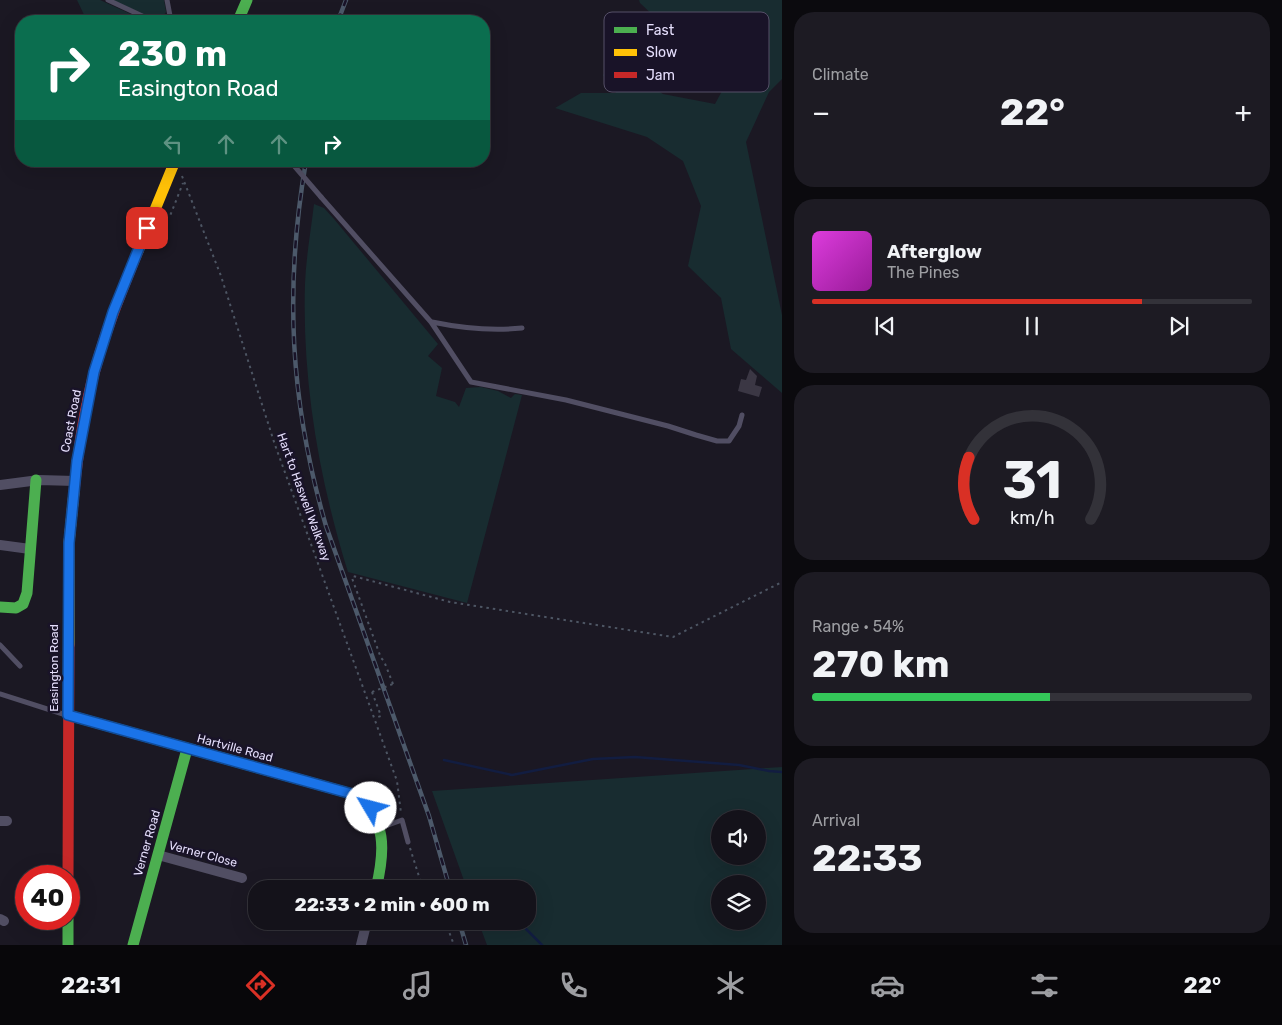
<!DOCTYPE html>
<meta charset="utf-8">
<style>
:root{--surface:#14121a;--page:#1d1b23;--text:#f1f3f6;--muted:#9d9ea2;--line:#333239;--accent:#d93025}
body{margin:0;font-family:Rubik,sans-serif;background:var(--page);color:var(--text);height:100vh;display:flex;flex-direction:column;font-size:19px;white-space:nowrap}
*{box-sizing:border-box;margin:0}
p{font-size:16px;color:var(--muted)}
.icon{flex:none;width:28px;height:28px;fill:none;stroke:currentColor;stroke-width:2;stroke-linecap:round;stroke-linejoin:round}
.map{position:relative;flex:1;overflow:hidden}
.panel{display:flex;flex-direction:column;gap:12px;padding:12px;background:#0b0a0e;width:500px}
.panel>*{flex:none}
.hud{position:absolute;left:15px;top:15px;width:475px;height:152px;border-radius:20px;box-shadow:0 5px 20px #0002,0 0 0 1px var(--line);background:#0b6e4f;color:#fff;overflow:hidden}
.fabs{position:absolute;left:711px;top:810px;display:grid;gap:10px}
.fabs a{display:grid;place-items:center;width:55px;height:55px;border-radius:50%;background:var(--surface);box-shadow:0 5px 20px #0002,0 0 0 1px var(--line);font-size:25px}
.speed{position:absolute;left:15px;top:865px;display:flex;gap:10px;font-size:25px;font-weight:700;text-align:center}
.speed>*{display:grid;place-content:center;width:65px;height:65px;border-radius:50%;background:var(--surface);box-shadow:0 5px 20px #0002,0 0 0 1px var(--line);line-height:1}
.speed .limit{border:8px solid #d22;background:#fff;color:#111}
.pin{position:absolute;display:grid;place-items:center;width:42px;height:42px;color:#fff;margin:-21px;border-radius:10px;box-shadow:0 2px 8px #0006}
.me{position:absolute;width:55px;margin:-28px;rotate:307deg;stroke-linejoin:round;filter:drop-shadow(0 0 4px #0008)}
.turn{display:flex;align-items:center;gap:18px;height:105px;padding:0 20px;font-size:22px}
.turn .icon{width:65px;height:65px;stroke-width:2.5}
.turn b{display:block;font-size:35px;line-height:42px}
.lanes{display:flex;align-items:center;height:48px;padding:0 20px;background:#0003;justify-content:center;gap:25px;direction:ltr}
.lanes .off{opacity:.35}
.big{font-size:38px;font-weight:700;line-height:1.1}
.panel .tile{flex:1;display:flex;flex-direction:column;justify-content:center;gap:8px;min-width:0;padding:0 18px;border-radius:20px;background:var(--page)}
.panel .dial{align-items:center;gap:0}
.dial svg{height:130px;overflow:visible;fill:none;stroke:var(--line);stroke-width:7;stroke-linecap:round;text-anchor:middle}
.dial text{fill:var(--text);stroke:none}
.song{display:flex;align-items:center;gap:15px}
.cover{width:60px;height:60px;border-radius:8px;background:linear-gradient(135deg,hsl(300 70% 55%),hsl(300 70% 35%))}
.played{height:5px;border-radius:2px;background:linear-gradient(90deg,var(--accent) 75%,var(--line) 75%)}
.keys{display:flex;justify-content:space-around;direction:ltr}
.heat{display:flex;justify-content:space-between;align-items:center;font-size:28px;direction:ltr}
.charge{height:8px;border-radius:4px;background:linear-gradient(90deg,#34c759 54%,var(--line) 0)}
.trip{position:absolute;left:248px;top:880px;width:288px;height:50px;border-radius:20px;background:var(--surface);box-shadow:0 5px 20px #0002,0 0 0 1px var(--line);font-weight:700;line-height:50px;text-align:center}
.tab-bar{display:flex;height:80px;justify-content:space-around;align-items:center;background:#08070a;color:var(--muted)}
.tab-bar .icon{width:35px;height:35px}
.tab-bar .selected{color:var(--accent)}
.tab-bar b{font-size:22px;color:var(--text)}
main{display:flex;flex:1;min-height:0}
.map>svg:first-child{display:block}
</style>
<main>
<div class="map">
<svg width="782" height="945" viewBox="0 0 782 945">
<rect width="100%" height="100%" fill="#1b1823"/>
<path fill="#182c30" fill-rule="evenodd" d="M77,0h23l46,21h-59z
M113,0h51l2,12 -6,9h-3z
M639,0h143v79l-13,13 -23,50 36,173v78l-51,-44 -10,-51 -33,-32 13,-60 -18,-45 -36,-24 -92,-29 26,-15h35l-13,-18 11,-11 49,30 52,10 7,-13 -5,-15 -77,-73z
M314,204l10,4 10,11 104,125 -10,12 14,12 -6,28 19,6 4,5 7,-19 15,-1 17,4 13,7 4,-4 7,1 -55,208 -119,-31c-29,-93 -46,-191 -43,-288 1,-27 6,-54 9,-80z
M782,767v178h-295l-9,-24h48v-32h-59l-35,-98zM720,819h38v37h-38zM720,884h38v37h-38z"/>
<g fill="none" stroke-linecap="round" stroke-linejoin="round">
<path stroke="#121d41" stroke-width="2.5" d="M444,760l68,15 81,-16 42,-2 104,8 30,6 13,1
M518,921l24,24"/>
</g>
<path fill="#3b3744" d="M750,369l7,7 -2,9 7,2 -3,10 -21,-6 3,-12 5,1z"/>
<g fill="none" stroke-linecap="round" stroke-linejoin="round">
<path stroke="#4d5563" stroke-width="2" stroke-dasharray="2.5 4" stroke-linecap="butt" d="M182,176l39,100 54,169 122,336 4,32
M165,215l5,1 13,-33
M393,684l-9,-23 -3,-3 -29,-80 1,-2 97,26 223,35 109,-55
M372,692l9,24 -6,2
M410,848l13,41
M445,921l9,24"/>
<path stroke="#514e63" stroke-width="5" d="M167,0l4,21
M321,197l110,125 40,60 95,18 102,26 28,9 21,6h12l10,-15 3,-11
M432,322c29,6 60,9 90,6
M0,645l20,21
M0,694l66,21
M380,828l22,-8 6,22"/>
<path stroke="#514e63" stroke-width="10" d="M0,485l39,-5 36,1
M0,545l30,4
M0,821h7
M158,855l84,23
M0,919l4,2
M361,945l6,-24"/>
<path stroke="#4caf50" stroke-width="11" d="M238,21l9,-21
M0,607l16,1 7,-4 4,-11 9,-113
M68,715l284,79c36,24 33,57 24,95
M68,919v26
M133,945l54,-196"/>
<path stroke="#ffc107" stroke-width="11" d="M138,251l37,-90
M69,645v-102l5,-51"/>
<path stroke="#c62828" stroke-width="11" d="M74,492c4,-40 10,-84 21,-122 11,-41 27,-80 43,-119
M68,876l1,-231"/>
<g stroke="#4c596a" stroke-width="4.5">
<path id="rail" d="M338,21l8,-21
M306,161c-22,128 -16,241 20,365l103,290 21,73
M459,921l7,24"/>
</g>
<use href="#rail" stroke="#191328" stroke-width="2.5" stroke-dasharray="8" stroke-linecap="butt"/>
<path stroke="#4d5563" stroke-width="2" stroke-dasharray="2.5 4" stroke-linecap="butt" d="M372,692l21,-8"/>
<path stroke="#514e63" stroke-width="5" d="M108,0l45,21
M290,161l31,36"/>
</g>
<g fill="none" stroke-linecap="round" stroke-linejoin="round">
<g stroke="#114b97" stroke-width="12">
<path id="route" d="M147,228l-34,84 -19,60 -17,89 -8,82 -1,172 284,79 10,5 9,9"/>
</g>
<use href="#route" stroke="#1a73e8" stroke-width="9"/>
</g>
<g text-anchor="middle" stroke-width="5" stroke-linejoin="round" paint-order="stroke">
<g font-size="12" fill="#e5defc" stroke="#191328">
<text transform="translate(71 421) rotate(-79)" y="4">Coast Road</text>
<text transform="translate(304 497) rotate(70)" y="4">Hart to Haswell Walkway</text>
<text transform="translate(54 668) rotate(-90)" y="4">Easington Road</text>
<text transform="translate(235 748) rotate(15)" y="4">Hartville Road</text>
<text transform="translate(147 843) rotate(-74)" y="4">Verner Road</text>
<text transform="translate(203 854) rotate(15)" y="4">Verner Close</text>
</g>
</g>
<rect x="604" y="12" width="165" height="80" rx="8" fill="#191328" stroke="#565068" stroke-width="1"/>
<rect x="614" y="27" width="23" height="6" fill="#4caf50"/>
<rect x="614" y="49" width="23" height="7" fill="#ffc107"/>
<rect x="614" y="72" width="23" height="6" fill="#c62828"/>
<g font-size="14" fill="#e5defc">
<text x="646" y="35">Fast</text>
<text x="646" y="57">Slow</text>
<text x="646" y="80">Jam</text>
</g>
</svg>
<div class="fabs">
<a><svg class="icon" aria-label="sound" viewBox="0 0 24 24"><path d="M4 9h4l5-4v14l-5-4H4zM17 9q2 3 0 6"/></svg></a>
<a><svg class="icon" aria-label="layers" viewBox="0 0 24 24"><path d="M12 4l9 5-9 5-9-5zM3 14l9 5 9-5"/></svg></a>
</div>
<div class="speed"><div class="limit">40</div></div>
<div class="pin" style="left:147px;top:228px;background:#d93025"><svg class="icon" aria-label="arrive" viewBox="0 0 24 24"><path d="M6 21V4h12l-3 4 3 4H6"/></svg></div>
<svg class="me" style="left:371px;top:808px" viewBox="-20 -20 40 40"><circle r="19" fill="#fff"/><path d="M0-13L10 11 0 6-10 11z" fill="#1a73e8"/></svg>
<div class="trip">22:33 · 2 min · 600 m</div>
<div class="hud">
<div class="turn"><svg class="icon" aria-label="right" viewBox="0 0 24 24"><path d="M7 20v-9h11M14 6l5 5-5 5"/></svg><div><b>230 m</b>Easington Road</div></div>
<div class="lanes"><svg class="icon off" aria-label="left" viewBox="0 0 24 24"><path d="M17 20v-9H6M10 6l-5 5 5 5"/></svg><svg class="icon off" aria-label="ahead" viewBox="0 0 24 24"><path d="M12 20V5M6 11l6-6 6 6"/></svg><svg class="icon off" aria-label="ahead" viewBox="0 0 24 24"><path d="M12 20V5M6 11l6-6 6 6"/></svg><svg class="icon" aria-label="right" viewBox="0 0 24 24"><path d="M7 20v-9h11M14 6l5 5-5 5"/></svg></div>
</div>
</div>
<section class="panel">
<div class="tile"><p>Climate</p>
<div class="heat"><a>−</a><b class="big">22°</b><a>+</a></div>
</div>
<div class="tile">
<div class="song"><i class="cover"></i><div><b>Afterglow</b><p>The Pines</p></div></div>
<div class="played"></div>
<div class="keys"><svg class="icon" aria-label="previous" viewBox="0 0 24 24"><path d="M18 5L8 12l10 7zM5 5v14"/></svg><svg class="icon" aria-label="pause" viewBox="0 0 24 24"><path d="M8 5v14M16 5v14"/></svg><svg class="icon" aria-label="next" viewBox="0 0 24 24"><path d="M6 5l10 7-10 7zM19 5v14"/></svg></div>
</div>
<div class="tile dial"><svg viewBox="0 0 100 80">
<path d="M14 69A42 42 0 1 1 86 69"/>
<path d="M14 69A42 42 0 0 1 11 31" stroke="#d93025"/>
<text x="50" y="56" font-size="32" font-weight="700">31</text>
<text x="50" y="72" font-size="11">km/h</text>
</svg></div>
<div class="tile"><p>Range · 54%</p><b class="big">270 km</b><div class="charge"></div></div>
<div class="tile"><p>Arrival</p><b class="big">22:33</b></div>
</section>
</main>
<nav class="tab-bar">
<b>22:31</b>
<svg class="icon selected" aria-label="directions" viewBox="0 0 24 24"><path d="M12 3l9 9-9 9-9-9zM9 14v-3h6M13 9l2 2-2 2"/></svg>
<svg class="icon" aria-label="music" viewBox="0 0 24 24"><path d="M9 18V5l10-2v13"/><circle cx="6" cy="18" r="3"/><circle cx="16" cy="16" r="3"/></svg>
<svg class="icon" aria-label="phone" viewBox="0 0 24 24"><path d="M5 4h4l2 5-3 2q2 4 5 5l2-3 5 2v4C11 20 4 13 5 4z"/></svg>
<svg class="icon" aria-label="climate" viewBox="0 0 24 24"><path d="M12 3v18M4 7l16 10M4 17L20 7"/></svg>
<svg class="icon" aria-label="car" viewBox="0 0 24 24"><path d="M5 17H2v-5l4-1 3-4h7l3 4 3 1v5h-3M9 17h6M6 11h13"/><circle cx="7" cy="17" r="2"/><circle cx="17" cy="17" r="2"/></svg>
<svg class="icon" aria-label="filters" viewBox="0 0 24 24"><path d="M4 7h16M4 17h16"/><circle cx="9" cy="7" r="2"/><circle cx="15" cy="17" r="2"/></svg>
<b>22°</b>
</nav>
